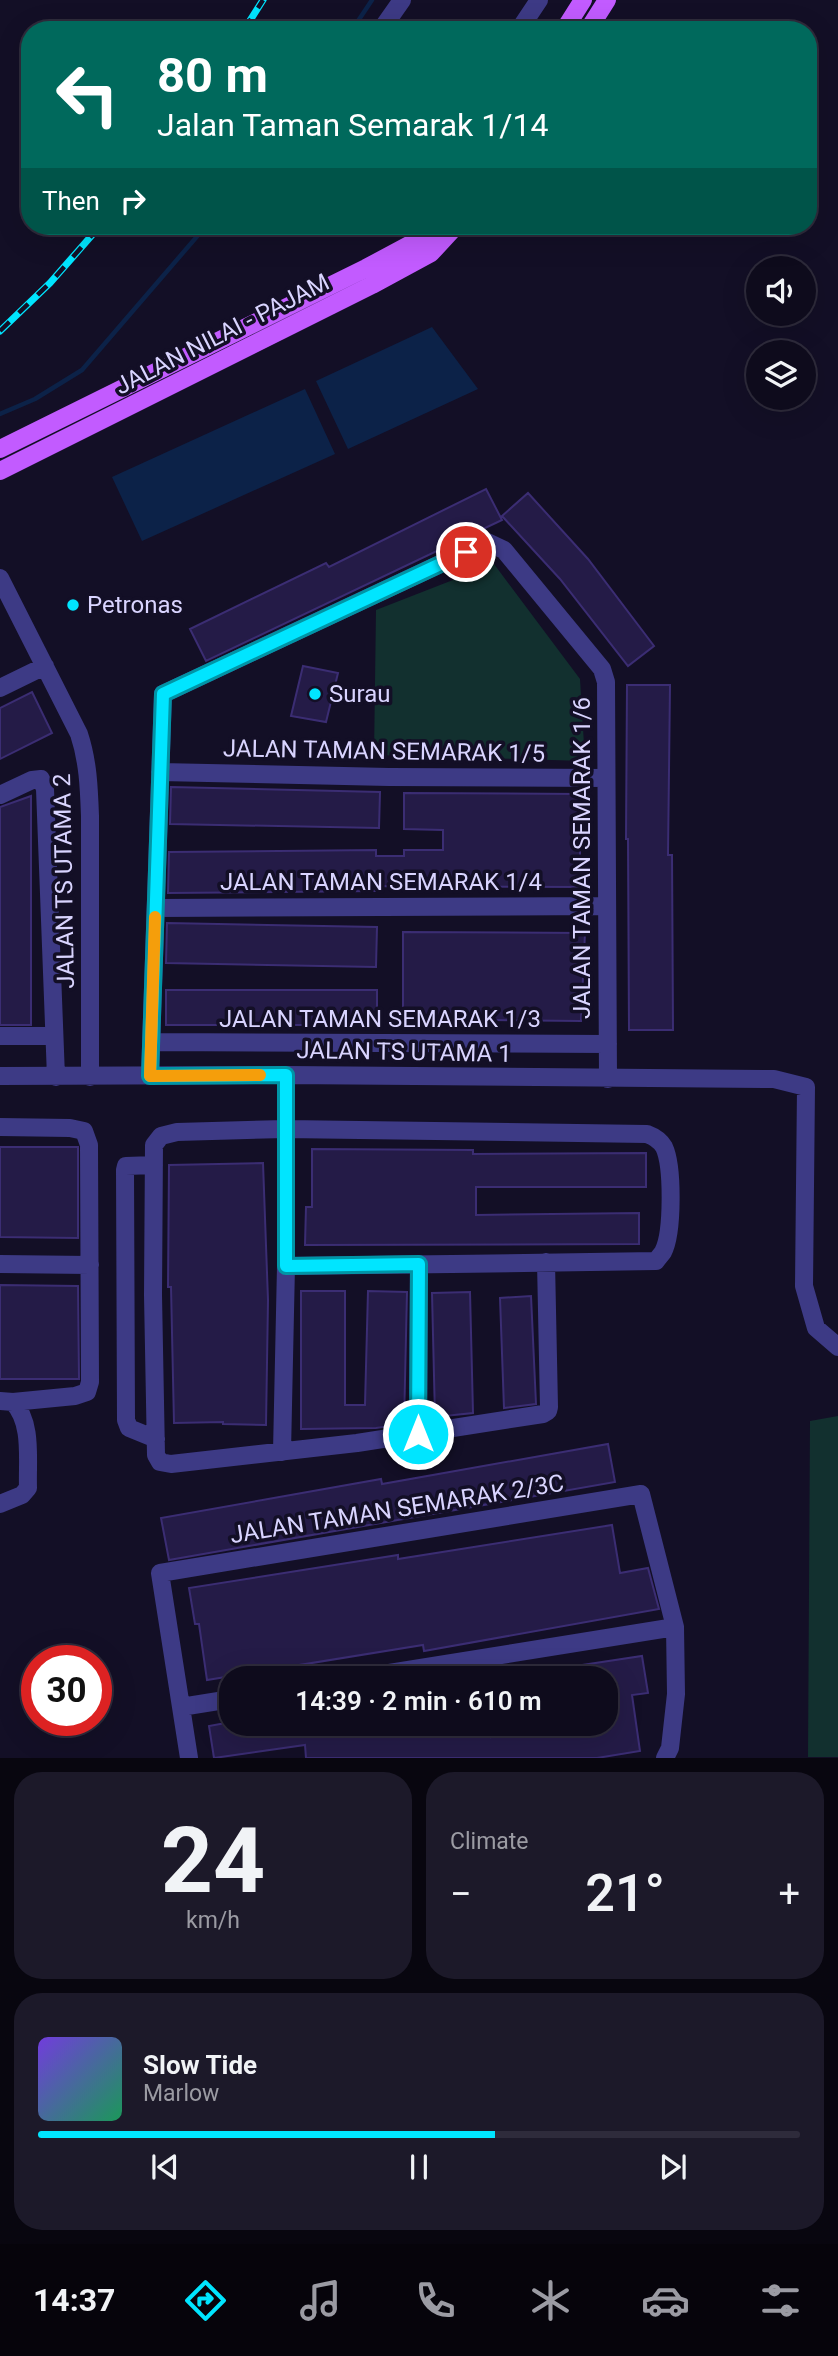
<!DOCTYPE html>
<meta charset="utf-8">
<style>
:root{--surface:#0e0b1c;--page:#1c1929;--text:#f1f3f6;--muted:#9b9ba3;--line:#2e2b3b;--accent:#00e5ff}
body{margin:0;font-family:Roboto,sans-serif;background:var(--page);color:var(--text);height:100vh;display:flex;flex-direction:column;font-size:26px;white-space:nowrap}
*{box-sizing:border-box;margin:0}
p{font-size:23px;color:var(--muted)}
.icon{flex:none;width:38px;height:38px;fill:none;stroke:currentColor;stroke-width:2;stroke-linecap:round;stroke-linejoin:round}
.map{position:relative;height:1758px;overflow:hidden}
.drawer{display:flex;flex-direction:column;gap:14px;padding:14px;background:#08060f;flex:1}
.drawer>*{flex:none}
.banner{position:absolute;left:21px;top:21px;width:796px;height:214px;border-radius:28px;box-shadow:0 7px 28px #0002,0 0 0 2px var(--line);background:#00695c;color:#fff;overflow:hidden}
.fabs{position:absolute;left:746px;top:256px;display:grid;gap:14px}
.fabs a{display:grid;place-items:center;width:70px;height:70px;border-radius:50%;background:var(--surface);box-shadow:0 7px 28px #0002,0 0 0 2px var(--line);font-size:35px}
.speed{position:absolute;left:21px;top:1645px;display:flex;gap:14px;font-size:35px;font-weight:700;text-align:center}
.speed>*{display:grid;place-content:center;width:91px;height:91px;border-radius:50%;background:var(--surface);box-shadow:0 7px 28px #0002,0 0 0 2px var(--line);line-height:1}
.speed .limit{border:10px solid #d22;background:#fff;color:#111}
.pin{position:absolute;display:grid;place-items:center;width:60px;height:60px;color:#fff;margin:-30px;border:4px solid #fff;border-radius:50%;box-shadow:0 2px 7px #0007}
.me{position:absolute;width:77px;margin:-38px;rotate:0deg;stroke-linejoin:round;filter:drop-shadow(0 0 5px #0008)}
.turn{display:flex;align-items:center;gap:24px;height:147px;padding:0 21px;font-size:32px}
.turn .icon{width:91px;height:91px;stroke-width:2.5}
.turn b{display:block;font-size:49px;line-height:60px}
.then{display:flex;align-items:center;height:66px;padding:0 21px;background:#0003;gap:14px;font-size:26px}
.big{font-size:52px;font-weight:600;line-height:1.1}
.drawer .card{flex:1;display:flex;flex-direction:column;justify-content:center;gap:10px;min-width:0;padding:0 24px;border-radius:28px;background:var(--page)}
.drawer .dial{align-items:center;gap:0}
.dial b{font-size:91px;line-height:1}
.song{display:flex;align-items:center;gap:21px}
.cover{width:84px;height:84px;border-radius:10px;background:linear-gradient(135deg,hsl(260 70% 55%),hsl(150 70% 35%))}
.played{height:7px;border-radius:4px;background:linear-gradient(90deg,var(--accent) 60%,var(--line) 60%)}
.keys{display:flex;justify-content:space-around;direction:ltr}
.heat{display:flex;justify-content:space-between;align-items:center;font-size:38px;direction:ltr}
.drawer .tiles{flex:1;display:grid;gap:14px;grid-template-columns:1fr 1fr}
.card:last-child{grid-column:span 2}
.trip{position:absolute;left:219px;top:1666px;width:399px;height:70px;border-radius:28px;background:var(--surface);box-shadow:0 7px 28px #0002,0 0 0 2px var(--line);font-weight:600;line-height:70px;text-align:center}
.tabs{display:flex;height:112px;justify-content:space-around;align-items:center;background:#06040b;color:var(--muted)}
.tabs .icon{width:49px;height:49px}
.tabs .on{color:var(--accent)}
.tabs b{font-size:32px;color:var(--text)}
.map>svg:first-child{display:block}
</style>
<div class="map">
<svg width="838" height="1758" viewBox="0 0 838 1758">
<rect width="100%" height="100%" fill="#130f26"/>
<path fill="#12302f" d="M494,564l86,115 5,82 -211,-6 2,-145z
M838,1416v341h-30l2,-336z"/>
<path fill="#0c2248" d="M432,327l46,62 -130,60 -32,-68z
M305,389l30,65 -193,87 -30,-64z"/>
<g fill="none" stroke-linecap="round" stroke-linejoin="round">
<path stroke="#0c2248" stroke-width="4.5" d="M352,30l20,-30
M0,414l35,-15 47,-29 124,-144"/>
</g>
<path fill="#241b47" stroke="#3b2d73" stroke-width="2" d="M486,489l16,31 -296,141 -16,-32 136,-66 3,4z
M528,493l60,66 66,87 -26,20 -68,-87 -58,-63z
M303,666l35,7 -12,49 -35,-6z
M627,685h43l-2,170h4l1,175h-44l-1,-191h-2z
M32,692l20,41 -52,26v-51z
M171,787l209,5 -1,36 -209,-4z
M404,793l176,1v62h6v31l-210,-1v5l-208,2 1,-41 207,-2v6h28v-6h39v-20l-39,-1z
M31,796v229h-31v-218z
M167,923l210,4 -1,40 -210,-4z
M403,932l182,1 -4,88 -178,-2z
M166,990h211v35h-211z
M0,1147h78v91l-78,-1z
M312,1149l161,1v4l173,-1v34h-170v28l163,-2v31l-334,1 1,-38h6z
M263,1163l5,137 -2,125 -43,-1v-2l-49,1 -3,-136h-3l1,-122z
M0,1285l78,1 1,93h-79z
M301,1291h44v114h20l3,-114 39,1 -3,132 -28,4 -75,1z
M470,1292l3,121 -38,4 -3,-124z
M531,1296l5,108 -32,4 -4,-110z
M608,1444l7,38 -446,78 -8,-42 220,-39 1,5z
M612,1525l8,48 28,-5 11,41 -235,42 -1,-6 -216,35 -8,-56h-4l-6,-36 209,-33v4z
M642,1656l6,37 -16,2 8,56 -43,7h-291l-1,-13 -91,13 -5,-32 22,-4 259,2 1,13 87,-13h28v-46h-63l-1,-7z"/>
<g fill="none" stroke-linecap="round" stroke-linejoin="round">
<path stroke="#3d3a85" stroke-width="18" d="M381,30l21,-30
M519,30l20,-30
M0,578l79,156c9,27 10,54 11,82v261
M0,688l45,-22
M160,772l229,5 217,1
M0,795l32,-15 9,-1 4,10 11,288
M156,908l451,-2
M0,1036h53
M151,1042l457,2
M0,1076l286,-1 488,4 32,8 -2,199 12,42 22,19
M150,1076l13,-382 324,-152 17,8 98,119 4,13 2,397
M0,1127l70,1 14,3 5,14 1,237 -3,10 -12,4 -62,6
M154,1165l-28,1 -1,4 1,250 3,8 27,11
M0,1264l90,1
M286,1266c123,-1 247,-3 370,-5 2,-3 5,-6 7,-9 10,-19 10,-86 1,-105 -4,-7 -9,-10 -17,-13l-362,-5 -108,3 -16,4 -7,9 -1,150 3,160 4,7 11,2 186,-21 186,-29 5,-3 1,-4 -3,-145
M0,1401l13,1c20,21 14,58 15,86l-6,7 -22,9
M418,1434l1,-170
M282,1452l4,-186v-191
M358,1678l317,-51
M181,1707l50,-8
M189,1758l-29,-185 481,-79 34,133 1,67 -6,54 -5,10"/>
<path stroke="#c25bff" stroke-width="18" d="M564,30l19,-30
M588,30l19,-30
M0,449l366,-181 58,-31 9,-11
M0,471l372,-186 59,-32 25,-27"/>
<g stroke="#00e5ff" stroke-width="7">
<path id="rail" d="M244,30l19,-30
M0,331l50,-48 50,-57"/>
</g>
<use href="#rail" stroke="#130f26" stroke-width="4.5" stroke-dasharray="13" stroke-linecap="butt"/>
</g>
<g fill="none" stroke-linecap="round" stroke-linejoin="round">
<g stroke="#0095a6" stroke-width="18">
<path id="route" d="M418,1434l1,-170 -133,2v-191l-136,1 13,-382 303,-142"/>
</g>
<use href="#route" stroke="#00e5ff" stroke-width="12"/>
<path stroke="#f59e0b" stroke-width="12" d="M155,917l-5,159 110,-1"/>
</g>
<g fill="#00e5ff" stroke="#130f26" stroke-width="2.5">
<circle cx="73" cy="605" r="7"/>
<circle cx="315" cy="694" r="7"/>
</g>
<g text-anchor="middle" stroke-width="7" stroke-linejoin="round" paint-order="stroke">
<g font-size="24" fill="#d9d4ff" stroke="#130f26">
<text transform="translate(222 334) rotate(-27)" y="8">JALAN NILAI - PAJAM</text>
<text transform="translate(384 751) rotate(1)" y="8">JALAN TAMAN SEMARAK 1/5</text>
<text transform="translate(582 858) rotate(-90)" y="8">JALAN TAMAN SEMARAK 1/6</text>
<text transform="translate(64 881) rotate(-91)" y="8">JALAN TS UTAMA 2</text>
<text x="381" y="890">JALAN TAMAN SEMARAK 1/4</text>
<text x="380" y="1027">JALAN TAMAN SEMARAK 1/3</text>
<text transform="translate(404 1052) rotate(1)" y="8">JALAN TS UTAMA 1</text>
<text transform="translate(397 1509) rotate(-9)" y="8">JALAN TAMAN SEMARAK 2/3C</text>
</g>
<g font-size="24" fill="#d9d4ff" stroke="#130f26" text-anchor="start">
<text x="87" y="613">Petronas</text>
<text x="329" y="702">Surau</text>
</g>
</g>
</svg>
<div class="fabs">
<a><svg class="icon" aria-label="sound" viewBox="0 0 24 24"><path d="M4 9h4l5-4v14l-5-4H4zM17 9q2 3 0 6"/></svg></a>
<a><svg class="icon" aria-label="layers" viewBox="0 0 24 24"><path d="M12 4l9 5-9 5-9-5zM3 14l9 5 9-5"/></svg></a>
</div>
<div class="speed"><div class="limit">30</div></div>
<div class="pin" style="left:466px;top:552px;background:#d93025"><svg class="icon" aria-label="arrive" viewBox="0 0 24 24"><path d="M6 21V4h12l-3 4 3 4H6"/></svg></div>
<svg class="me" style="left:418px;top:1434px" viewBox="-20 -20 40 40"><circle r="17" fill="#00e5ff" stroke="#fff" stroke-width="3"/><path d="M0-11L8 9 0 5-8 9z" fill="#fff"/></svg>
<div class="trip">14:39 · 2 min · 610 m</div>
<div class="banner">
<div class="turn"><svg class="icon" aria-label="left" viewBox="0 0 24 24"><path d="M17 20v-9H6M10 6l-5 5 5 5"/></svg><div><b>80 m</b>Jalan Taman Semarak 1/14</div></div>
<div class="then">Then<svg class="icon" aria-label="right" viewBox="0 0 24 24"><path d="M7 20v-9h11M14 6l5 5-5 5"/></svg></div>
</div>
</div>
<section class="drawer">
<div class="tiles">
<div class="card dial"><b>24</b><p>km/h</p></div>
<div class="card"><p>Climate</p>
<div class="heat"><a>−</a><b class="big">21°</b><a>+</a></div>
</div>
<div class="card">
<div class="song"><i class="cover"></i><div><b>Slow Tide</b><p>Marlow</p></div></div>
<div class="played"></div>
<div class="keys"><svg class="icon" aria-label="previous" viewBox="0 0 24 24"><path d="M18 5L8 12l10 7zM5 5v14"/></svg><svg class="icon" aria-label="pause" viewBox="0 0 24 24"><path d="M8 5v14M16 5v14"/></svg><svg class="icon" aria-label="next" viewBox="0 0 24 24"><path d="M6 5l10 7-10 7zM19 5v14"/></svg></div>
</div>
</div>
</section>
<nav class="tabs">
<b>14:37</b>
<svg class="icon on" aria-label="directions" viewBox="0 0 24 24"><path d="M12 3l9 9-9 9-9-9zM9 14v-3h6M13 9l2 2-2 2"/></svg>
<svg class="icon" aria-label="music" viewBox="0 0 24 24"><path d="M9 18V5l10-2v13"/><circle cx="6" cy="18" r="3"/><circle cx="16" cy="16" r="3"/></svg>
<svg class="icon" aria-label="phone" viewBox="0 0 24 24"><path d="M5 4h4l2 5-3 2q2 4 5 5l2-3 5 2v4C11 20 4 13 5 4z"/></svg>
<svg class="icon" aria-label="climate" viewBox="0 0 24 24"><path d="M12 3v18M4 7l16 10M4 17L20 7"/></svg>
<svg class="icon" aria-label="car" viewBox="0 0 24 24"><path d="M5 17H2v-5l4-1 3-4h7l3 4 3 1v5h-3M9 17h6M6 11h13"/><circle cx="7" cy="17" r="2"/><circle cx="17" cy="17" r="2"/></svg>
<svg class="icon" aria-label="filters" viewBox="0 0 24 24"><path d="M4 7h16M4 17h16"/><circle cx="9" cy="7" r="2"/><circle cx="15" cy="17" r="2"/></svg>
</nav>
